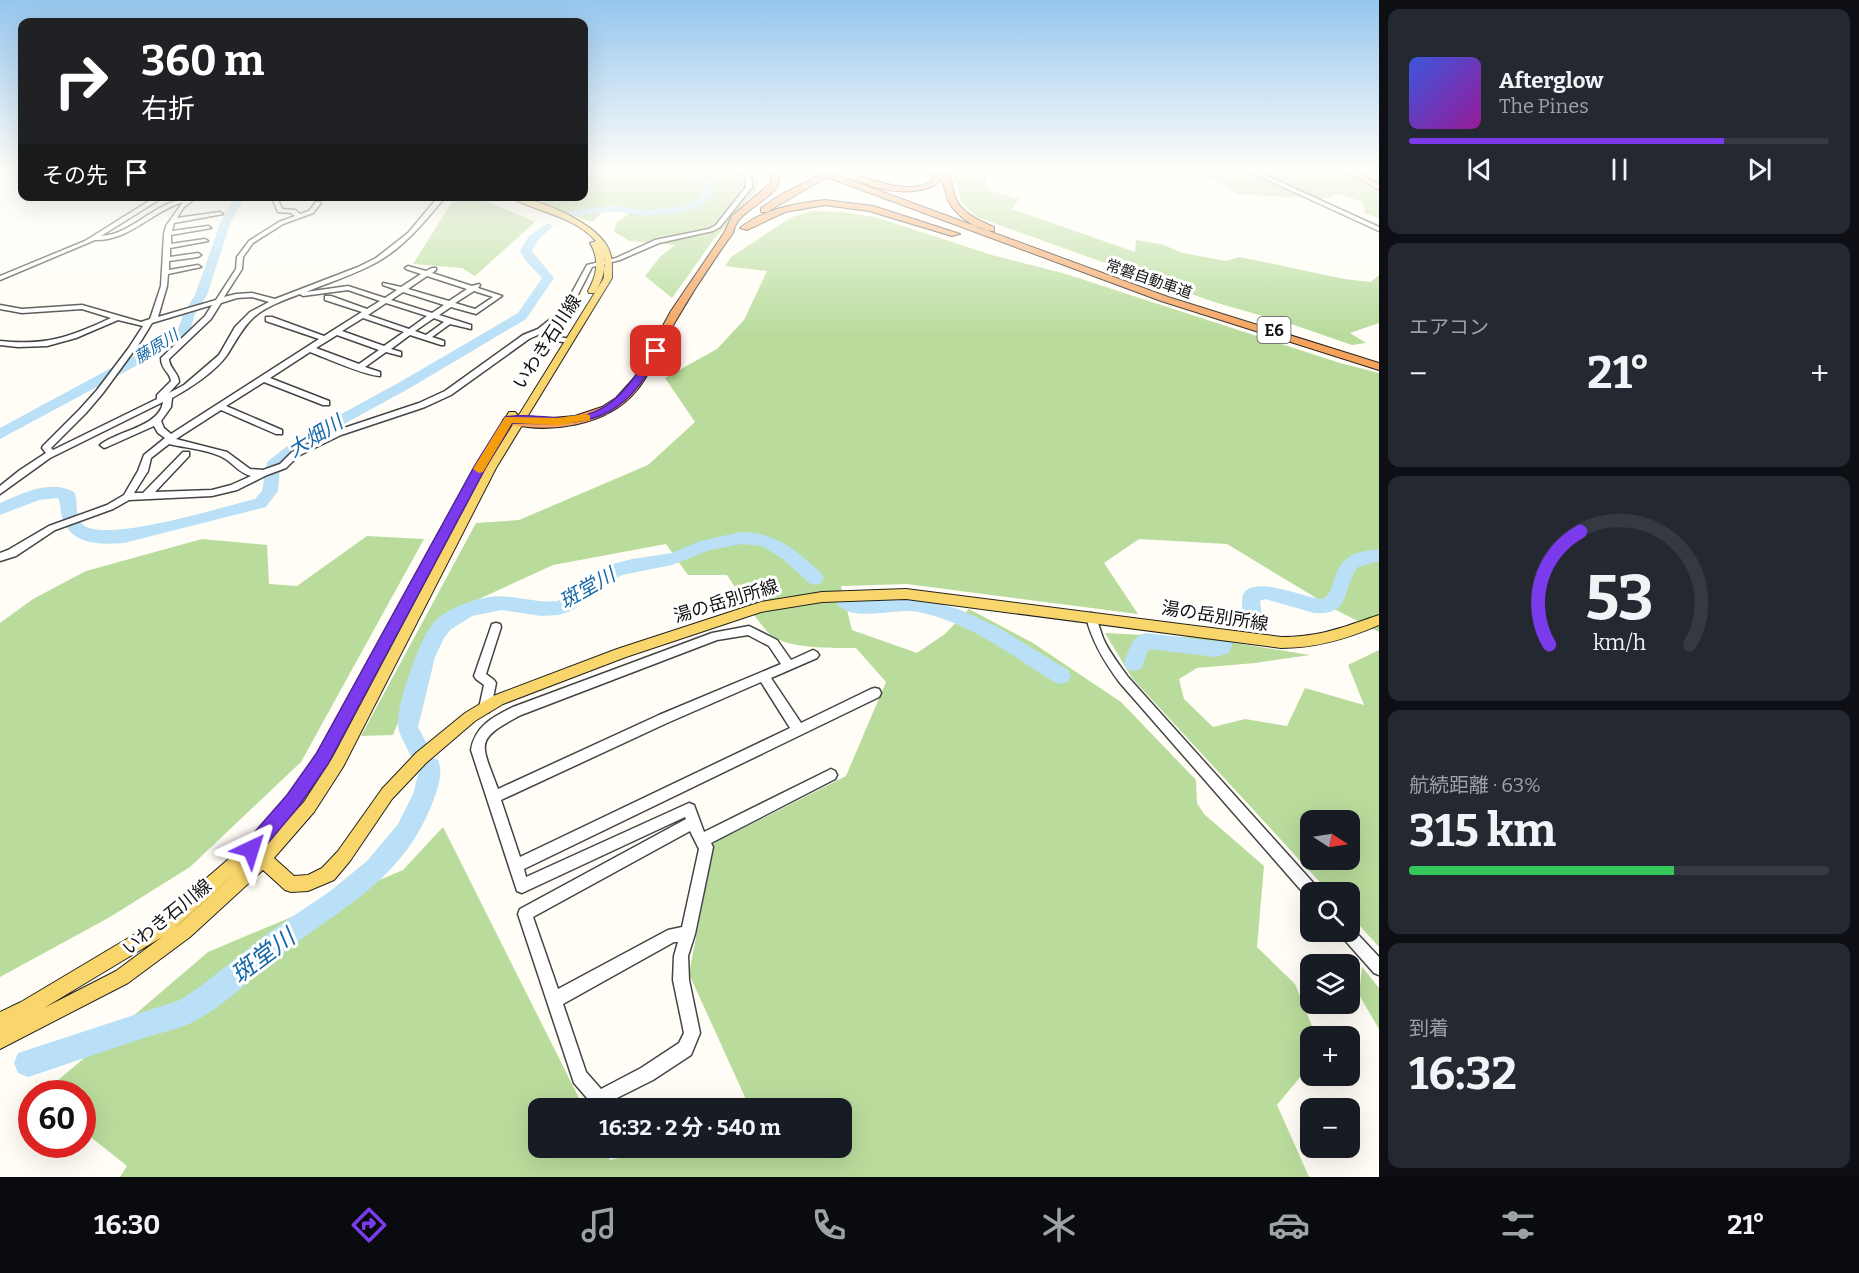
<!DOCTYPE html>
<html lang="ja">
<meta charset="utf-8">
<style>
:root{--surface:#171b24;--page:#242831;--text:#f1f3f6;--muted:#9ea1a6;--line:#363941;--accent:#7c3aed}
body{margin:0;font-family:Bitter,"Noto Sans JP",serif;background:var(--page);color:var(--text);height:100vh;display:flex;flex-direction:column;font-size:22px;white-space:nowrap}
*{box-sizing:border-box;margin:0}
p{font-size:20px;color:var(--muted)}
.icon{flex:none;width:33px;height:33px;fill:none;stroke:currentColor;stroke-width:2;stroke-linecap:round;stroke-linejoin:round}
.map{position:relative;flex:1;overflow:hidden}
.drawer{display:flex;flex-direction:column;gap:9px;padding:9px;background:#0d0f14;width:480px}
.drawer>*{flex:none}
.banner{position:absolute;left:18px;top:18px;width:570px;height:183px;border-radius:12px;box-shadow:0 6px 24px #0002;background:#202124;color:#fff;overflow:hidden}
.needle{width:39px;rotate:102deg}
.buttons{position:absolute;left:1300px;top:810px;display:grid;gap:12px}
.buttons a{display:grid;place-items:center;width:60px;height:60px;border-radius:12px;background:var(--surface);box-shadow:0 6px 24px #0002;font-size:30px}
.speed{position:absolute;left:18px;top:1080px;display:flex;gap:12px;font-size:30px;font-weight:700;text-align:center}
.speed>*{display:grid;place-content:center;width:78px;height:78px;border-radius:50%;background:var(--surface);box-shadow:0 6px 24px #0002;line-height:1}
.speed .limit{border:9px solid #d22;background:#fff;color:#111}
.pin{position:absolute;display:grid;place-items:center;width:51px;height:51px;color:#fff;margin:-26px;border-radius:12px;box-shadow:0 3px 9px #0006}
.me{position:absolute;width:66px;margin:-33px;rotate:41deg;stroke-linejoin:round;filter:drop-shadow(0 0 4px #0008)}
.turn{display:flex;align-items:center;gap:21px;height:126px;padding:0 24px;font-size:27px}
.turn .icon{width:78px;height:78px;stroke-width:2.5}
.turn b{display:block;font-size:42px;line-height:51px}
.then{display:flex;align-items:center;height:57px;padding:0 24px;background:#0003;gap:12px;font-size:22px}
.big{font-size:45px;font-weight:700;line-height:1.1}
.drawer .tile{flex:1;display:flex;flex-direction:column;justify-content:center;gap:9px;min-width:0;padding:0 21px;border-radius:12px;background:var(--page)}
.drawer .dial{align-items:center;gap:0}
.dial svg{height:156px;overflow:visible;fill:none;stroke:var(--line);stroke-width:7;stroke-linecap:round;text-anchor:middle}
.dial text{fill:var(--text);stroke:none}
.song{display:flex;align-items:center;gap:18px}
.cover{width:72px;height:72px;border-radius:9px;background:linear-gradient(135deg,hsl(230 70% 55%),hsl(300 70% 35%))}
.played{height:6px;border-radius:3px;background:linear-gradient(90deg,var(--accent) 75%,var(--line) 75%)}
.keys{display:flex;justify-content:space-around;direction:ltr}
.heat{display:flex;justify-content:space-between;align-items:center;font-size:33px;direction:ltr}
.charge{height:9px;border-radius:4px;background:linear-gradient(90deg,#34c759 63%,var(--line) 0)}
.trip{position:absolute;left:528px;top:1098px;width:324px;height:60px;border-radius:12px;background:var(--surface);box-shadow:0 6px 24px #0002;font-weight:700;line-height:60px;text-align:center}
.menu{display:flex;height:96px;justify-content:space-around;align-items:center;background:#090b0e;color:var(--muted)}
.menu .icon{width:42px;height:42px}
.menu .active{color:var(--accent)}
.menu b{font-size:27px;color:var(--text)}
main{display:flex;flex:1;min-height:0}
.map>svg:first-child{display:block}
</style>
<main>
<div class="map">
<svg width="1379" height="1177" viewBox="0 0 1379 1177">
<rect width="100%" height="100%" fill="#fffdf5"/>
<path fill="#b9dc9c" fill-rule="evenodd" d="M584,169h169l6,11 -4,12 -41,47 -42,59 -27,-22 15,-19 15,-12 -45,-4 -16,-9 3,-10 12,-8 -1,-7 -19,-2 -17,17 -70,-25 62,-1z
M945,169h33l7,8 3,13 31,9 -7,10 123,43 1,-12 25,4 22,9 43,8 14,-4 104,22 27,3 8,-7v48l-29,10 16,10 -14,2 -58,-20 -80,-23 -237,-85 -16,-15 -3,-15 -7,-13z
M1184,169h195v49l-14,-5 -2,-11 -25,-8 -16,5 -85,-5 -14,-11z
M455,197h22l58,25 -60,54 -13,-8 -49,-4z
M812,211l32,1 34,6 114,37 74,19 274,89 39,10v259l-43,-22 -109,-66 -88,-5 -35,24 34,51 -231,-30 -66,2 11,44 65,23 28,-19 24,-25 64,34 88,59 75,78 1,23 7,11 60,52 -7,81 38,37 21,52h-5v28l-34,41 32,72h-1189l7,-11 -44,-35 -1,-37h-40l166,-142 195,-82 40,-43 141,281h-46v40h65l7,12 52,-12h180v-40h-106l9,-11 -56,-123 25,-131 132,-67 40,-94 -30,-34c-22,0 -66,1 -84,-12 -9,-6 -37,-49 -45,-61h-39l-22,-31 -113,21 -111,51 -49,119 -32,1 115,-213 43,-3 129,-55 47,-43 -30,-44 52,-29 27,-29 23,-49 -42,-5 6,-9 59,-39z
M367,536l57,3 -123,223 -111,105 -80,50 -110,60v-354l33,-24 53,-28 116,-32 65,6 2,39 28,2z
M1105,633l99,5 106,17 -55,8 -58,5 -18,11 5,20 29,28 32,-8 42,7 18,-38 59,17 -16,-40 31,-15v297l-29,-32v-23h-21l-197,-214zM1350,820v40h-39v-40z
M1362,967l17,21v41l-20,-34z"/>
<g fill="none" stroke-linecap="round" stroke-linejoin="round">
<path fill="#b9e0f7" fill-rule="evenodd" d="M698,169h10l5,25 -12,13 -23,6 -36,3 -27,-5 -45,6 -5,-3 5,-3 45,-6 27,5 36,-3 15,-4 10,-10z
M236,196h10l-15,25 -24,74 -12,19 -5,17 -30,22 -160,86v-11l150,-81 29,-20 4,-13 12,-19 26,-74z
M548,223l5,3 -15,14 -6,11 22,27 -28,41 -116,69 -101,55 -29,25 -2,23 -12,16 -142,36c-23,2 -51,2 -61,-23 -3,-7 -2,-16 -5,-22l-19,2 -39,15v-12c23,-10 50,-24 74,-11 5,9 0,22 7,31 20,23 143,-17 174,-24l7,-8 5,-29 32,-25 101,-55 118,-69 24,-35 -16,-17 -6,-10 9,-15z
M741,532c35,0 56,19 80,41l3,5 -3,5 -6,2 -6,-2 -26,-24 -21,-13 -21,-2 -31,6 -38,15 -50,10 -26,14 -23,21 -14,5 -18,1 -40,-6 -29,6 -22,14 -6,8 -9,19 -17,70 11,21 -3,7 -8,3 -8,-3c-3,-9 -12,-21 -12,-30 -1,-22 22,-88 37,-104 12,-12 33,-20 49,-23 25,-6 49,6 74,3l25,-21 26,-15 23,-6 40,-6 28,-12z
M1379,549v12l-21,6c-16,19 -6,50 -44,46l-49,-14 -5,2 2,14 -2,5 -7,2 -7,-2c-3,-6 -4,-12 -4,-18 -1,-34 67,-2 81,-3 6,-4 8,-9 10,-16 8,-27 19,-31 46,-34z
M844,594l16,6 51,-4 47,13 38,17 72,44 3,6 -3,6 -7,2 -7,-2c-43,-27 -85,-60 -136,-70 -22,-5 -70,13 -83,-11l3,-5z
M1145,633l69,8 2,-4 7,-3 7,3 3,5 -4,11 -13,4 -67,-8 -8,20 -7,2 -7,-2 -3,-6c5,-13 7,-25 21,-30z
M430,757l8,3c6,14 -1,30 -6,44 -30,76 -88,102 -149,149 -28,22 -54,49 -86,67 -17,9 -38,13 -56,19 -38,13 -75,25 -113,38l-10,-4 -4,-10 4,-10 162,-53 21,-14 67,-53 61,-41 38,-31 31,-37 15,-30 9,-34z"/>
<path stroke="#dbdad3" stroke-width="9" stroke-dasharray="9 4.5" stroke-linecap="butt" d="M823,177l17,-7"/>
<g stroke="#444" stroke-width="3">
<path id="minor" d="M740,169h5l6,7 1,11 -32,40 -7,4 -54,12 -39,17 -28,7 -23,45 -23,19 7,5 18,3v4l-23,-3 -8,-6 -11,5 -78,56 -26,12 -84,28 -43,21 -12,12 -19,7 -30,15 -25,6 -83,4 -16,9 -58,21 -39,26 -16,5v-8l8,-3 41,-24 58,-21 17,-10 14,-24 6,-16 21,-17 -7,-5 -4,-7 -47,21 -3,1 -4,-3c16,-14 60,-18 63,-43l-113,56 -50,36v-8l20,-16 26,-17 -4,-5 1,-2 37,-37 17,-19 31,-41 15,-23 -25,-6 -42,18 -29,8 -29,1 -18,-2v-4c46,5 70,-4 111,-23l-29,-9 -60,4 -22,-4v-4l22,4 60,-4 59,17 9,-3 11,-33 3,-52 2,-8 17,-24c-31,9 -53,39 -88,38l-95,40v-4l85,-35 72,-45h8l-64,40c34,-2 57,-39 91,-37v2l-8,6 -7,11 43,-6 3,2 -49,9 -2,8 36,-5 3,2 -40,7v9l34,-5 3,2 -38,7v9l28,-4 3,2 -3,2 -29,4v9l29,-5 3,2 -33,7 -1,12 -9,31 58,-17 20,-31 1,-12 12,-16 30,-19 16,-6 -4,-3 -13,-1 -7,-16h6l5,13 13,1 5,4 9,-3 7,-9h4l1,1 -8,10 -30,11 -30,19 -10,14 -1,12 -18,28 12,-3 16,-1 23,6 83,-32 18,-9 32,-25 31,-37h7c-20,24 -40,49 -67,65 -23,13 -49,21 -73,31l42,-6 37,12 12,-8 -14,-5v-2l18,4 20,-13 -15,-5 -1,-1 3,-2 18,5 6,-3h4v2l-4,3 40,13 7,-2 1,1 -2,3 24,8 -26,18 -25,-7 -12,8 32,10v4l-21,-5 -18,13 12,4v4h-3l-31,-10 -19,14 10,3v4l-15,-4 -21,15 15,5v4c-14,0 -54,-18 -70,-24l-40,26 59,23v4h-6l-59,-23 -38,24 56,24v4h-6l-55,-24 -45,29 51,13 23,17 13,1 17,-6 12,-12 43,-21 84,-28 26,-12 78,-56 15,-6 25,-20 24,-44 29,-7 39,-18 54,-11 7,-4 30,-38 -1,-11zM427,276l40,13 -18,12 -41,-12zM348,290l32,11 -13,8 -36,-13h-6v4l37,12 -38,24 -52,-19h-6v4l53,18 -148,95 -7,-6 -3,-7 10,-14 1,-9c17,-9 44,-27 55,-43 9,-14 15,-27 27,-38 13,-11 30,-17 46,-23l3,2zM474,291l19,6 -18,12 -20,-6zM403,292l41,13 -12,8 -41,-13zM252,297l17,5 -19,10 -15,15 -16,28 -35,30 -15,8 10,-11c0,-9 -10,-14 -10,-23l42,-40 10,-16 16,-5zM386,303l41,13 -18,13 -41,-14zM212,305l-7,11 -44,42c0,12 9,14 10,23l-14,14v4l-104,51 -2,-2 35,-35 17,-20 38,-52 11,-18zM363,318l41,14 -20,14 -42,-15zM434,318l10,4 -18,13 -11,-4zM337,335l42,15 -20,14 -43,-16zM169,444c17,4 35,5 51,12 12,5 18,17 31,20l-20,9 -19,5 -57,2 34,-36v-4h-6l-40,41h-9l14,-22 3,-13z
M1244,169h8l127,58v4z
M1091,613l4,1c3,8 5,16 8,24 6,14 16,26 25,39l189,210 2,5h-8v7l-4,-2 -187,-214c-15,-20 -28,-41 -34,-66l1,-3z
M496,623l4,1 1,3 -15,47 8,6 2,3 -5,25 -2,4 -4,1 -4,-1 -2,-4 5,-23 -8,-6 -2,-3 17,-49 1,-3z
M749,626l28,14 14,20 22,-10 4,2 2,3 -2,3 -46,20 30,45 70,-34 4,-1 4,1 2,4 -2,4 -355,172 2,8 163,-74 5,2 10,27 123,-61 4,-2 4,2 2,4 -2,4 -124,64 2,4 -18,87 -7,22 1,24 11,53 -9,22 -38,25 -54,27 -6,-2 -19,-22 -56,-169 2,-5 166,-90 -1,-2 -163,76 -5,-2 -46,-141c4,-24 22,-33 42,-43l199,-74zM748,635l21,11 12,18 -122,51 -161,74c-17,-46 -25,-49 23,-74l196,-75zM761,682l29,46 -270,129 -19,-57 166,-77zM690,831l9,18 -17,78 -14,3 -110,59 -25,-72zM674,942h4l-4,14 -1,24 11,53 -5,10 -38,25 -40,21 -15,-17 -23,-68z
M1350,926l29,31v18l-5,-2 -32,-36 -2,-5h10z"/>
</g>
<g stroke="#222" stroke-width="2">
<path id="major" d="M1343,169h8l28,16v5z
M507,196c27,0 86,25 100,50 6,10 5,20 5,32l-116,190 -153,299 -29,45 -40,46 20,18 14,-1 14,-7 16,-17 44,-62 34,-36 49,-40 28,-17 124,-47 144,-47 61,-10 84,-3 375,48c40,0 62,-10 98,-22v10c-32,14 -63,23 -98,23l-375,-49 -84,3 -61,10 -135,45 -123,47 -28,17 -49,42 -34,36 -42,62 -16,19 -26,11 -17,1 -6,-2 -22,-20 -73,67 -62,46 -128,66v-19l4,-2 -4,2v-18l21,-10 136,-81 89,-77 42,-48 29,-42 158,-287 34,-55h6l2,2 -32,53 -158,297 -29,42 -36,42 42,-46 29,-45 153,-289 118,-190v-22c2,14 -2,25 -9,37h-6l-1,-2c9,-16 12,-31 2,-48l6,-2c-24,-26 -60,-29 -89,-45zM251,859l-73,66 -3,3zM162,937l-46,34 -72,37z"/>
</g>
<g stroke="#222" stroke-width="2">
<path id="highway" d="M769,169h8c11,25 -27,35 -38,51 -3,3 -5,9 -6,13 -21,29 -40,58 -58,89 -13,23 -22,48 -38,68 -30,37 -89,44 -132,33l-2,-3 6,-4 32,3 34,-3 27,-9 14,-9 19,-21 36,-66 53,-78 8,-17 39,-33 1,-7z
M808,169h12l348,128 211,66v7l-218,-69 -334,-124 -60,35h-6v-4l21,-14 39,-19z
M927,169h8l7,10c-18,19 -65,14 -85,0l4,-2c23,6 52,18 73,2z
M935,169h9c9,9 8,17 11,28 6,16 25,24 39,30v4c-16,1 -39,-16 -46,-31 -5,-12 -3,-21 -13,-31z
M825,200l48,6 87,28 -8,2 -83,-25 -44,-6 -40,7 -38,18 -7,-2c23,-19 56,-25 85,-28z"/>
</g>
<use href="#minor" fill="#fff" fill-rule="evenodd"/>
<use href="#major" fill="#f9d66b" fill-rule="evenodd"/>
<use href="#highway" fill="#f5a25d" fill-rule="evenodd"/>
</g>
<linearGradient id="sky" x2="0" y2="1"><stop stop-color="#95c6ee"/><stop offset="0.51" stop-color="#fffefa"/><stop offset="1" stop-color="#fffefa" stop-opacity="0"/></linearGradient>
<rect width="1379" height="334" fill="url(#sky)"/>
<path fill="#7c3aed" stroke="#51269a" stroke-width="1.5" d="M653,349l8,2c-40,74 -71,74 -149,72l-26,44 -158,297 -29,42 -41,49 -7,3 -6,-3 -2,-6 2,-6 42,-48 29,-41 158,-287 31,-50c19,-4 41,1 60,1 47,-1 66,-35 88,-69z"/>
<path fill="#f59e0b" d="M586,414l4,1v5l-32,5 -46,-2 -29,49 -4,1 -6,-4 32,-52 53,1z"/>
<g text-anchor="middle" stroke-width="6" stroke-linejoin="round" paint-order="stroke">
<g font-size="15" fill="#111" stroke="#fff">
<text transform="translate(1149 279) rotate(19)" y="5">常磐自動車道</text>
</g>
<rect fill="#fff" stroke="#585858" stroke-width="1.5" x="1257.5" y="317" width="33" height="26" rx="4.5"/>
<g font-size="16" font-weight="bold" fill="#111">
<text x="1274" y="336">E6</text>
</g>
<g font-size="16" font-style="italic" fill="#1768a6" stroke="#fff">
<text transform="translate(156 346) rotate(-32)" y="6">藤原川</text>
</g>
<g font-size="18" fill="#111" stroke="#fff">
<text transform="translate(547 342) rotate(-57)" y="6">いわき石川線</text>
<text transform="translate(726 601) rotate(-17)" y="6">湯の岳別所線</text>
<text transform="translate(1215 616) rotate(9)" y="6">湯の岳別所線</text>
<text transform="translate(167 917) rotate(-39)" y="6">いわき石川線</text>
</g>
<g font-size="20" font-style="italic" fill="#1768a6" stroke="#fff">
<text transform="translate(315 436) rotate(-32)" y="7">大畑川</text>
<text transform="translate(587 588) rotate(-30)" y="7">斑堂川</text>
</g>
<g font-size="24" font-style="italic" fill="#1768a6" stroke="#fff">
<text transform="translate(263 956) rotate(-37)" y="8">斑堂川</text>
</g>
</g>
</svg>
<div class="buttons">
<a><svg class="needle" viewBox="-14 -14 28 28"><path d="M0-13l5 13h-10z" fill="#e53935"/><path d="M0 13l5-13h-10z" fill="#9ea1a6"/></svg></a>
<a><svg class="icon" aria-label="search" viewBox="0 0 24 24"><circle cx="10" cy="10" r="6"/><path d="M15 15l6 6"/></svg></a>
<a><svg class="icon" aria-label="layers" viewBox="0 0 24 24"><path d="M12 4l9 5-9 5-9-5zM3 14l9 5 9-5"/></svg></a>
<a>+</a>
<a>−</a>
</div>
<div class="speed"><div class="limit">60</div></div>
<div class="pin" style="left:656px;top:351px;background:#d93025"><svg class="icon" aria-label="arrive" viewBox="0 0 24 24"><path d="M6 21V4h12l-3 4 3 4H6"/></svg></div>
<svg class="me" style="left:251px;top:849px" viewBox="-20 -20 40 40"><path d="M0-17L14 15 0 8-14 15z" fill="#7c3aed" stroke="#fff" stroke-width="4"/></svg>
<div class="trip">16:32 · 2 分 · 540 m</div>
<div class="banner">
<div class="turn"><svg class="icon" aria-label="right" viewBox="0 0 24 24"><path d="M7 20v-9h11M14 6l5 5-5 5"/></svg><div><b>360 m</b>右折</div></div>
<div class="then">その先<svg class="icon" aria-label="arrive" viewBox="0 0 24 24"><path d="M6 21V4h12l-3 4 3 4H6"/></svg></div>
</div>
</div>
<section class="drawer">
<div class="tile">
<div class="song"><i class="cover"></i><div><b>Afterglow</b><p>The Pines</p></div></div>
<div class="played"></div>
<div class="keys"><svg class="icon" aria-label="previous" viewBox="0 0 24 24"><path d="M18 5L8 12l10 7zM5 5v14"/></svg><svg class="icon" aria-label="pause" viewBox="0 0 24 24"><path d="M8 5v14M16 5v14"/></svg><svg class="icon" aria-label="next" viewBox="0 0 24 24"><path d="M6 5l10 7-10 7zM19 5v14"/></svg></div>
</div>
<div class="tile"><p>エアコン</p>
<div class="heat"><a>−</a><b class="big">21°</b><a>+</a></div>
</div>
<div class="tile dial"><svg viewBox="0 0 100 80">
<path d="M14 69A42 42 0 1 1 86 69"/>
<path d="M14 69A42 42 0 0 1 30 11" stroke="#7c3aed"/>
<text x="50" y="56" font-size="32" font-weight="700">53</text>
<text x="50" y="72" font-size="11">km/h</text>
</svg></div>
<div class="tile"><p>航続距離 · 63%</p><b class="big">315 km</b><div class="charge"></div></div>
<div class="tile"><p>到着</p><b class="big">16:32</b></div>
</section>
</main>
<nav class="menu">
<b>16:30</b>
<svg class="icon active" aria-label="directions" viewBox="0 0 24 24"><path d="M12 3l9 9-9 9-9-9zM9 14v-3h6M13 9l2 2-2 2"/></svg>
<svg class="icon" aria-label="music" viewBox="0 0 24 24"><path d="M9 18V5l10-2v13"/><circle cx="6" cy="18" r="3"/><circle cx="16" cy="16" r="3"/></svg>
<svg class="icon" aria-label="phone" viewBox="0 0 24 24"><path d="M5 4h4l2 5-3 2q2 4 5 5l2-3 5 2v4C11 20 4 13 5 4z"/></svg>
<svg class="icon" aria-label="climate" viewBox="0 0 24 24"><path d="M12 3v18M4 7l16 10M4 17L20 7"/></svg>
<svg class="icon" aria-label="car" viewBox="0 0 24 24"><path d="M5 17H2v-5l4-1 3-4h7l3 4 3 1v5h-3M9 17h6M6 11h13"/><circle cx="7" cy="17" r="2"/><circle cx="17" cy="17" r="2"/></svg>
<svg class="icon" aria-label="filters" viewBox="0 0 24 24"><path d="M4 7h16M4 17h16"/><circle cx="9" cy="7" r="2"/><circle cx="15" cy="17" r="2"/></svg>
<b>21°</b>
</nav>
